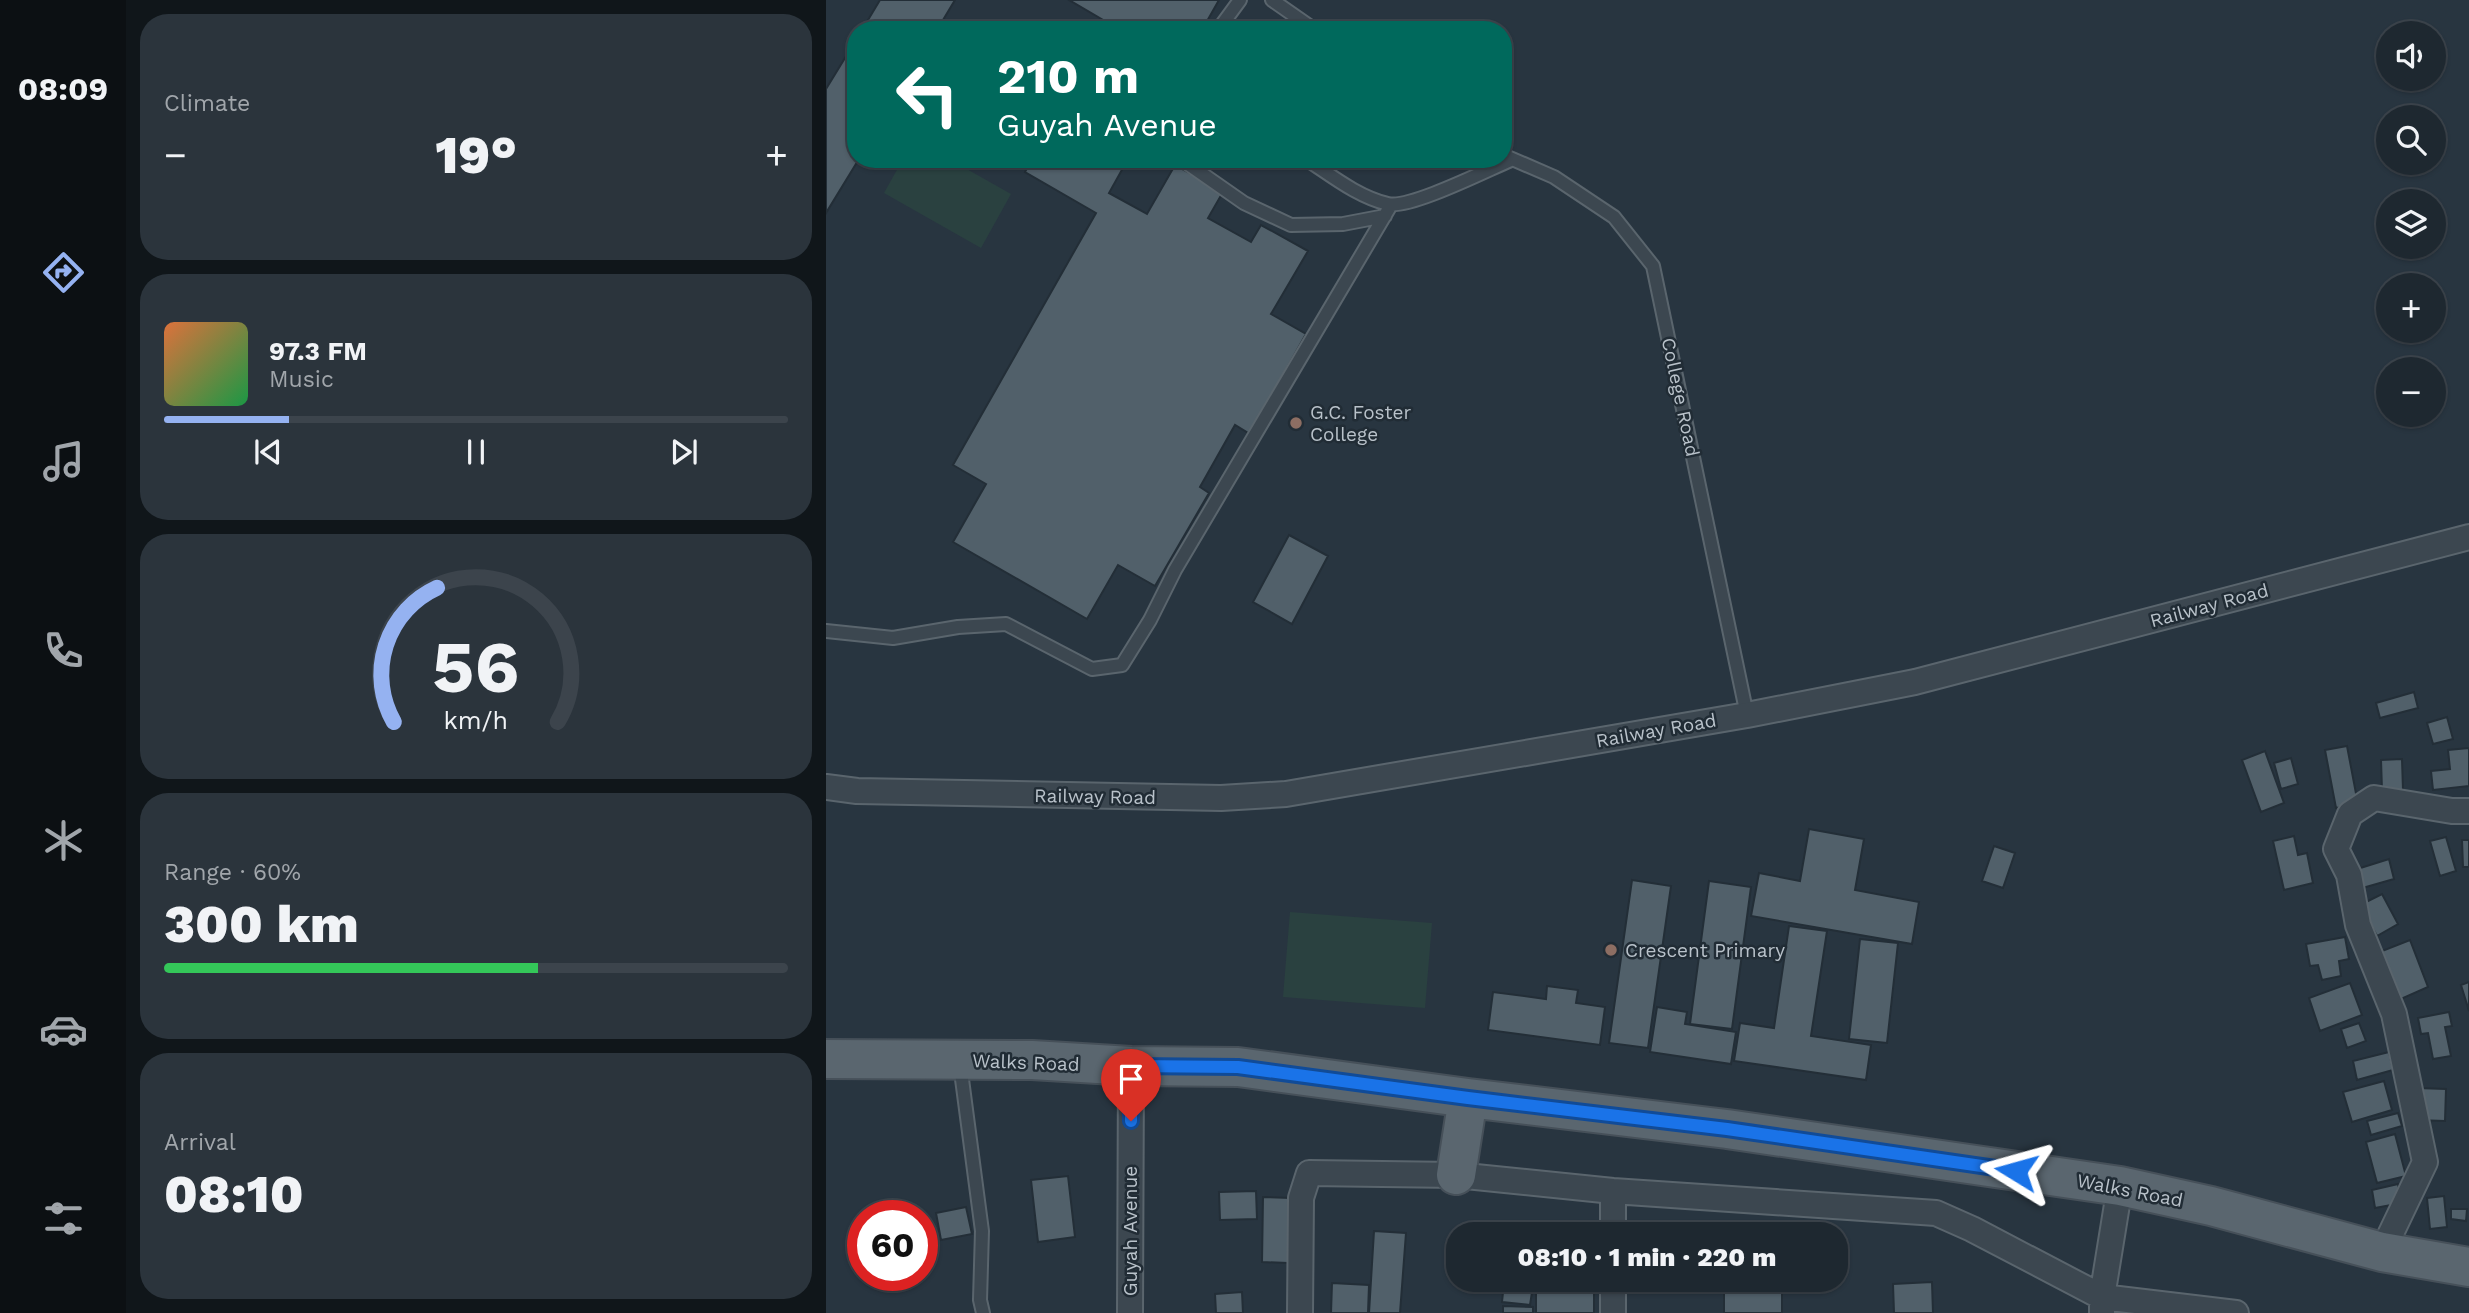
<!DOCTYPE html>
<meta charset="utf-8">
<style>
:root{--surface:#1e2830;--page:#2b343c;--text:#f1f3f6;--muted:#a1a6ab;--line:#3c444c;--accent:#95b2f1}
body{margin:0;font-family:"Work Sans",sans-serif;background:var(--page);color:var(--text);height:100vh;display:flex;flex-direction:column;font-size:26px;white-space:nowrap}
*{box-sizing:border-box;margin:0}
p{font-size:23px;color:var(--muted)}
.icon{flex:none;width:38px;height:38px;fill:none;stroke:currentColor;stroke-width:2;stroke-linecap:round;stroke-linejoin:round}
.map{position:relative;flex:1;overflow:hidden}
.details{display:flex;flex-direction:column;gap:14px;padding:14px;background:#10161a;width:700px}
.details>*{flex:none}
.banner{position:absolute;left:21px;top:21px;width:665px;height:147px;border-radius:28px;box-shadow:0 2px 5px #0004,0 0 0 2px var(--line);background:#00695c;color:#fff;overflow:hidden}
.fabs{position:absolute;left:1550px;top:21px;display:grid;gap:14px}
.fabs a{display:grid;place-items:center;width:70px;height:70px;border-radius:50%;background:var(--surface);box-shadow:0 2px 5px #0004,0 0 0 2px var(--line);font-size:35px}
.speed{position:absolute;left:21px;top:1200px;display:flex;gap:14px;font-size:35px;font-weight:700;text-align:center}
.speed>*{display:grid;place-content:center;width:91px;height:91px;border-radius:50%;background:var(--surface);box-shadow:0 2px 5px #0004,0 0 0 2px var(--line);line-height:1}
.speed .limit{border:10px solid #d22;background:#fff;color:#111}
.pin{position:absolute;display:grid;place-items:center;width:60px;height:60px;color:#fff;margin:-72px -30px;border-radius:50% 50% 50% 0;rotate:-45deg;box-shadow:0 0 7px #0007}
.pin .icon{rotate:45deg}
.me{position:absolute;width:77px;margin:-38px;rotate:278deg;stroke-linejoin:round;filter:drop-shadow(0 0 5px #0008)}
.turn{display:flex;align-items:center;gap:24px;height:147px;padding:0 35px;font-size:32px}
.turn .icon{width:91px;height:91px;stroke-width:2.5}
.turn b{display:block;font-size:49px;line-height:60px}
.big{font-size:52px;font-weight:800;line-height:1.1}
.details .tile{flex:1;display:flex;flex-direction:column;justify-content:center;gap:10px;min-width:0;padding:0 24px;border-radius:28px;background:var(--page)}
.details .dial{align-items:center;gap:0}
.dial svg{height:182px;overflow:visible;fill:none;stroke:var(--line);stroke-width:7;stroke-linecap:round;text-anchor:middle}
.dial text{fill:var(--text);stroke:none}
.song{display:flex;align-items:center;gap:21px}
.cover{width:84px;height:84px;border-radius:10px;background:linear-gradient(135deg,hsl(20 70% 55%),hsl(140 70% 35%))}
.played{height:7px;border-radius:4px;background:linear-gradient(90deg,var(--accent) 20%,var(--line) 20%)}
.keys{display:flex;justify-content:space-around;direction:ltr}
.heat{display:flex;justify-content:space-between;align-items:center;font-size:38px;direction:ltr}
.charge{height:10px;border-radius:5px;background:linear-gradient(90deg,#34c759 60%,var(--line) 0)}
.trip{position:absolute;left:620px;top:1222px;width:402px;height:70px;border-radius:28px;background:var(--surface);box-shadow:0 2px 5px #0004,0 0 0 2px var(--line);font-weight:800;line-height:70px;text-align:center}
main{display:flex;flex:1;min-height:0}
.dock{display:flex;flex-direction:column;width:126px;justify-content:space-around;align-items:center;background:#0c1013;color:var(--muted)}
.dock .icon{width:49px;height:49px}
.dock .current{color:var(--accent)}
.dock b{font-size:32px;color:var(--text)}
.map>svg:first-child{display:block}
</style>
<main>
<nav class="dock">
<b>08:09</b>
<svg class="icon current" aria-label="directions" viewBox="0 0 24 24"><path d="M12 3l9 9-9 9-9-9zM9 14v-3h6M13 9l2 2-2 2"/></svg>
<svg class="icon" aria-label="music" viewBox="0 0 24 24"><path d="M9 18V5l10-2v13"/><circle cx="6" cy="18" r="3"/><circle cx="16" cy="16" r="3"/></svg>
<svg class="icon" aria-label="phone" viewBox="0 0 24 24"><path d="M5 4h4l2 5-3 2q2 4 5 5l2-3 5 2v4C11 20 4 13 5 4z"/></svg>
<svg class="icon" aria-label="climate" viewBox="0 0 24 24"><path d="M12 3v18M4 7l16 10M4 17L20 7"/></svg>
<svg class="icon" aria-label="car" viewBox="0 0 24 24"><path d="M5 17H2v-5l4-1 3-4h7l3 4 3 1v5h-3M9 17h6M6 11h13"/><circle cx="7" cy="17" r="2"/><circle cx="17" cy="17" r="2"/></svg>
<svg class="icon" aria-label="filters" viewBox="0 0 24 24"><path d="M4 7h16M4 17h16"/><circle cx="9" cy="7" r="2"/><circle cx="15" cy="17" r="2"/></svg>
</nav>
<section class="details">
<div class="tile"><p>Climate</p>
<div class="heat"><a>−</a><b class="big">19°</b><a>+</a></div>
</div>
<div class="tile">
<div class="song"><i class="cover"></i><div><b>97.3 FM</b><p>Music</p></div></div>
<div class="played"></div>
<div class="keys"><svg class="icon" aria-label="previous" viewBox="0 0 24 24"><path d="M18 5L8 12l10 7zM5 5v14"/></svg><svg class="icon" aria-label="pause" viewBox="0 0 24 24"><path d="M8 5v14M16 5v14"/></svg><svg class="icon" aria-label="next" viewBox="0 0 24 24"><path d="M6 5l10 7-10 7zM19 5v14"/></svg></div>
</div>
<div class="tile dial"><svg viewBox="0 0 100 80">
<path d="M14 69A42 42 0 1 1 86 69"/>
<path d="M14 69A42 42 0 0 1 33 10" stroke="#95b2f1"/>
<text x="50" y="56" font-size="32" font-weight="700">56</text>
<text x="50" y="72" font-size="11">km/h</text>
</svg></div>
<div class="tile"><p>Range · 60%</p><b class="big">300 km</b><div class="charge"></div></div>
<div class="tile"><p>Arrival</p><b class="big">08:10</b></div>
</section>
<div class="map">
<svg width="1643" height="1313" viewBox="0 0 1643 1313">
<rect width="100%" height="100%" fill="#283540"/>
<path fill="#2a4140" d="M77,159h46l62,35 -30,54 -97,-55z
M464,912l142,11 -7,85 -142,-11z"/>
<path fill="#51606a" stroke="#232e37" stroke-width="2" d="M54,0h75l-18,30h-75z
M243,0h150l-17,30h-96l4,-6z
M30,40v119h3l-33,54v-124z
M206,159h96l-19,34 38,21 28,-49 48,27 -15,26 43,24 10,-17 47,26 -37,63 35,20 -56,100 -15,-9 -35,62 9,6 -54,93 -37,-21 -31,54 -134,-77 33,-58 -33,-19 143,-252 -71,-41z
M463,535l39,21 -36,68 -39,-22z
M1588,692l4,16 -38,10 -4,-15z
M1621,717l6,22 -20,5 -6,-21z
M1521,746l11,58 -22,4 -11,-58z
M1643,748v38l-36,4 -2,-19 19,-2 -2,-19z
M1439,751l19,52 -23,9 -19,-52z
M1465,758l7,26 -17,5 -7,-26z
M1576,759l1,31h-21l-1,-30z
M983,829l55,10 -9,51 64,12 -7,42 -161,-28 8,-43 41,8z
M1468,836l4,19 9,-2 6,30 -29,7 -11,-49z
M1620,837l10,34 -16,5 -10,-35z
M1636,840h7v27h-6z
M1168,846l21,7 -12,35 -21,-7z
M1563,859l5,20 -35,10 -5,-19z
M806,880l39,6 -23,162 -39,-5z
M883,881l42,6 -19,142 -42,-5z
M1556,894l16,30 -21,12 -17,-31z
M963,926l38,5 -16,105 60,9 -5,35 -132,-19 6,-38 34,5z
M1519,937l4,22 -10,2 2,15 -19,4 -4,-15 -8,1 -4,-22z
M1034,939l38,4 -11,100 -38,-4z
M1584,940l18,47 -27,12 -19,-48z
M1643,982v29l-8,-26z
M1524,983l12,32 -42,16 -11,-33z
M721,986l31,4 -2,13 29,4 -5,38 -112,-15 5,-38 53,7z
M831,1007l30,5 -2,12 51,8 -5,32 -81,-12z
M1623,1012l3,14 -7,1 6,29 -18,3 -5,-26 -7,1 -3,-16z
M1533,1023l7,18 -19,7 -6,-19z
M1563,1052l4,18 -36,10 -4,-19z
M1558,1081l8,29 -40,12 -9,-30z
M1591,1088l29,1 -1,32 -29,-1z
M1572,1113l4,13 -31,9 -4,-14z
M1569,1134l11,42 -29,7 -11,-41z
M242,1176l7,61 -37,5 -7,-62z
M1572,1184l4,19 -27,5 -3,-18z
M430,1191l1,28 -37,1 -1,-28z
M1618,1196l3,31 -17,2 -3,-31z
M437,1197l28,1 -3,65 -26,-1z
M140,1207l6,27 -31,6 -5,-27z
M1625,1209h16l-1,12 -15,-2z
M768,1229l1,5h-43z
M548,1231l32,2 -6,80h-31z
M710,1279h58v34h-58z
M898,1279h58v34h-58z
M1106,1282l1,31h-39l-1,-29z
M506,1283l37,2 -1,28h-37z
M678,1283l29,3 -3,19 -28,-3z
M416,1292l1,21h-27l-1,-19z
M677,1306l30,1v6h-30z"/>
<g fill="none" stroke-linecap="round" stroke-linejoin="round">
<g stroke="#5a656d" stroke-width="16">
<path id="service" d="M446,0l43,30
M392,30l22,-30
M677,155l51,22 60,40 39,49 94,449
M355,159l63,44 47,22 52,-1 42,-8
M480,159c26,17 52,38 82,45 22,5 99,-34 123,-44
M0,631l67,7 65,-11 48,-3 86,45 30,-4 28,-45 25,-50 216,-365
M134,1064l22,167 -2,69 3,13"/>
</g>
<g stroke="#5a656d" stroke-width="28">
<path id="minor" d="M0,787l31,4 364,7 65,-4 461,-79 168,-33 554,-145
M787,1234v-43
M1556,1252l43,-90 -31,-148 -36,-89 -9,-50 -13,-26 14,-35 24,-16 78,13h17
M1276,1312v-15l18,-111
M304,1313l1,-247
M474,1313l1,-115 8,-25 147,2 157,16 323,22 36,16 130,68 134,16
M787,1313v-34"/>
</g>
<g stroke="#465059" stroke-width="42">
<path id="primary" d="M0,1059l206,1 99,6 107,1 230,31 259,31 393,57 91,20 171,46 87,15
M630,1175l12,-77"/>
</g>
<use href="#service" stroke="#3c4750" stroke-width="12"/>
<use href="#minor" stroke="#3c4750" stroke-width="24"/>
<use href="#primary" stroke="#5a666f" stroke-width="38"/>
</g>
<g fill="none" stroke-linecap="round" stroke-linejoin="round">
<g stroke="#114b97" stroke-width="18">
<path id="route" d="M305,1121v-55l107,1 230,31 259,31 289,42"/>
</g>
<use href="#route" stroke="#1a73e8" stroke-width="12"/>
</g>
<g fill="#8d6e63" stroke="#212c35" stroke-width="2.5">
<circle cx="470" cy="423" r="7"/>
<circle cx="785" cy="950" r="7"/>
</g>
<g text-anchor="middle" stroke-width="5" stroke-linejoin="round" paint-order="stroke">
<g font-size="19" fill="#b9c2ca" stroke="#212c35">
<text transform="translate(855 397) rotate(78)" y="7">College Road</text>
<text transform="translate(1383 605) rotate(-15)" y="7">Railway Road</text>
<text transform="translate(830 730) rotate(-10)" y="7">Railway Road</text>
<text transform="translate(269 796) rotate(1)" y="7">Railway Road</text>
<text transform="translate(200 1062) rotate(2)" y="7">Walks Road</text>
<text transform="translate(1304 1190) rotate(11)" y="7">Walks Road</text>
<text transform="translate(304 1231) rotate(-90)" y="7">Guyah Avenue</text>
</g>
<g font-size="19" fill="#b9c2ca" stroke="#212c35" text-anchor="start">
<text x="484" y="419">G.C. Foster<tspan x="484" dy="22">College</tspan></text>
<text x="799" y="957">Crescent Primary</text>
</g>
</g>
</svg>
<div class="fabs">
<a><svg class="icon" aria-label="sound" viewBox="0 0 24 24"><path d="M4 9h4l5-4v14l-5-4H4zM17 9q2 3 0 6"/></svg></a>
<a><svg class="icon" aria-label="search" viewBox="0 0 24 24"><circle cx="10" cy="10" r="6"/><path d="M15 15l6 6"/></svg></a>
<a><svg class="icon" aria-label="layers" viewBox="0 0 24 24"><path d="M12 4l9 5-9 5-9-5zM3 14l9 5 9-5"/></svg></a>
<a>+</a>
<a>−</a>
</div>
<div class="speed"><div class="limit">60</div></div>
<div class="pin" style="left:305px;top:1121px;background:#d93025"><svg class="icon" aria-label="arrive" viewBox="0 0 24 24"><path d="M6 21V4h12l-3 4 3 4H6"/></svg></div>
<svg class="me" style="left:1190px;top:1171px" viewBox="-20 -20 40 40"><path d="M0-17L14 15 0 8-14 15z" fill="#1a73e8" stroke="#fff" stroke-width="4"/></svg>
<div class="trip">08:10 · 1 min · 220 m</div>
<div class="banner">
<div class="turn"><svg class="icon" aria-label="left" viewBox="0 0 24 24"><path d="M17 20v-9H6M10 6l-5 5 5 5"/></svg><div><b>210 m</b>Guyah Avenue</div></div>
</div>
</div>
</main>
